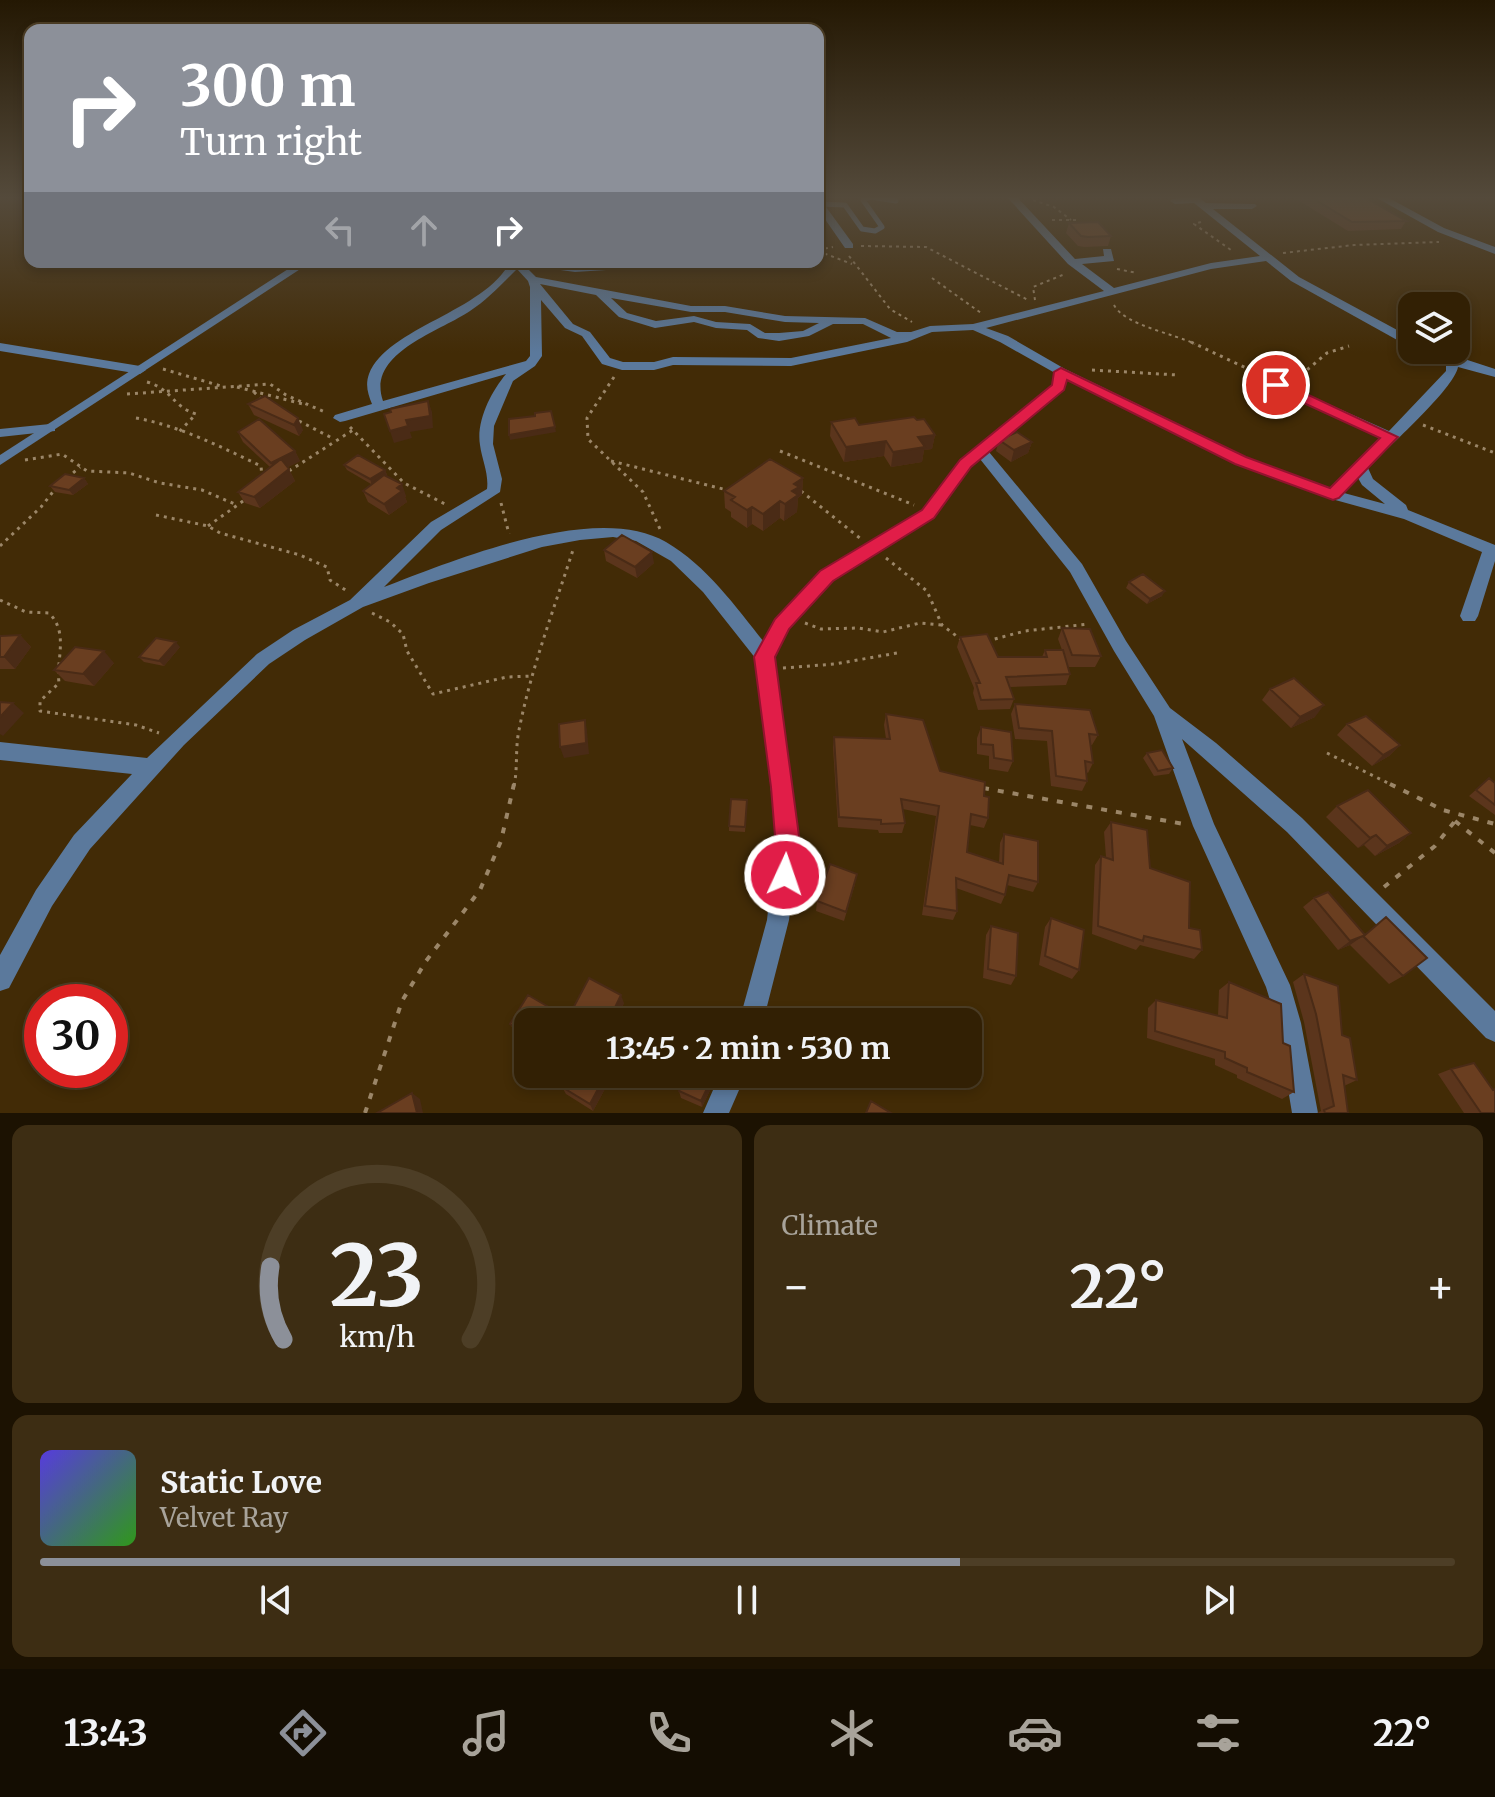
<!DOCTYPE html>
<meta charset="utf-8">
<style>
:root{--surface:#322004;--page:#3d2d13;--text:#f1f3f6;--muted:#a8a39a;--line:#4d3e26;--accent:#8c9099}
body{margin:0;font-family:Merriweather,serif;background:var(--page);color:var(--text);height:100vh;display:flex;flex-direction:column;font-size:30px;white-space:nowrap}
*{box-sizing:border-box;margin:0}
p{font-size:26px;color:var(--muted)}
.icon{flex:none;width:44px;height:44px;fill:none;stroke:currentColor;stroke-width:2;stroke-linecap:round;stroke-linejoin:round}
.map{position:relative;height:1113px;overflow:hidden}
.side{display:flex;flex-direction:column;gap:12px;padding:12px;background:#1c1202;flex:1}
.side>*{flex:none}
.hud{position:absolute;left:24px;top:24px;width:800px;height:244px;border-radius:16px;box-shadow:0 4px 12px #0003,0 0 0 2px var(--line);background:#8c9099;color:#fff;overflow:hidden}
.buttons{position:absolute;left:1398px;top:292px;display:grid;gap:16px}
.buttons a{display:grid;place-items:center;width:72px;height:72px;border-radius:16px;background:var(--surface);box-shadow:0 4px 12px #0003,0 0 0 2px var(--line);font-size:40px}
.speed{position:absolute;left:24px;top:984px;display:flex;gap:16px;font-size:40px;font-weight:700;text-align:center}
.speed>*{display:grid;place-content:center;width:104px;height:104px;border-radius:50%;background:var(--surface);box-shadow:0 4px 12px #0003,0 0 0 2px var(--line);line-height:1}
.speed .limit{border:12px solid #d22;background:#fff;color:#111}
.pin{position:absolute;display:grid;place-items:center;width:68px;height:68px;color:#fff;margin:-34px;border:4px solid #fff;border-radius:50%;box-shadow:0 2px 8px #0007}
.me{position:absolute;width:88px;margin:-44px;rotate:3deg;stroke-linejoin:round;filter:drop-shadow(0 0 6px #0008)}
.turn{display:flex;align-items:center;gap:28px;height:168px;padding:0 24px;font-size:36px}
.turn .icon{width:104px;height:104px;stroke-width:2.5}
.turn b{display:block;font-size:56px;line-height:68px}
.lanes{display:flex;align-items:center;height:76px;padding:0 24px;background:#0003;justify-content:center;gap:40px;direction:ltr}
.lanes .off{opacity:.35}
.big{font-size:60px;font-weight:700;line-height:1.1}
.side .card{flex:1;display:flex;flex-direction:column;justify-content:center;gap:12px;min-width:0;padding:0 28px;border-radius:16px;background:var(--page)}
.side .dial{align-items:center;gap:0}
.dial svg{height:208px;overflow:visible;fill:none;stroke:var(--line);stroke-width:7;stroke-linecap:round;text-anchor:middle}
.dial text{fill:var(--text);stroke:none}
.song{display:flex;align-items:center;gap:24px}
.cover{width:96px;height:96px;border-radius:12px;background:linear-gradient(135deg,hsl(250 70% 55%),hsl(110 70% 35%))}
.played{height:8px;border-radius:4px;background:linear-gradient(90deg,var(--accent) 65%,var(--line) 65%)}
.keys{display:flex;justify-content:space-around;direction:ltr}
.heat{display:flex;justify-content:space-between;align-items:center;font-size:44px;direction:ltr}
.side .tiles{flex:1;display:grid;gap:12px;grid-template-columns:1fr 1fr}
.card:last-child{grid-column:span 2}
.trip{position:absolute;left:514px;top:1008px;width:468px;height:80px;border-radius:16px;background:var(--surface);box-shadow:0 4px 12px #0003,0 0 0 2px var(--line);font-weight:700;line-height:80px;text-align:center}
.dock{display:flex;height:128px;justify-content:space-around;align-items:center;background:#140d02;color:var(--muted)}
.dock .icon{width:56px;height:56px}
.dock .on{color:var(--accent)}
.dock b{font-size:36px;color:var(--text)}
.map>svg:first-child{display:block}
</style>
<div class="map">
<svg width="1495" height="1113" viewBox="0 0 1495 1113">
<rect width="100%" height="100%" fill="#422b06"/>
<g fill="none" stroke-linecap="round" stroke-linejoin="round">
<path stroke="#9b8668" stroke-width="2" stroke-dasharray="3 4" stroke-linecap="butt" d="M1033,200l21,7 17,13
M1052,220h28
M1201,222l-7,2 37,26
M861,246l65,1 102,53
M818,250l15,-3
M818,251l34,13
M1283,253l71,-8 85,-3
M849,256l41,53 22,13
M1117,269l20,4
M932,278l49,35
M1035,300l-2,-13 32,-13
M1114,305c10,20 61,29 81,39"/>
<path stroke="#9b8668" stroke-width="3" stroke-dasharray="3 5" stroke-linecap="butt" d="M1191,342l55,26
M163,369l58,17
M1092,370l86,5
M614,377l-27,41 1,21 55,53 17,37
M1295,380l32,-27 22,-7
M147,382c25,7 26,25 49,32l-17,18
M237,387l70,18
M254,392l7,7
M127,394l143,-10 16,11 41,18
M136,418c44,8 85,29 125,48l1,12
M299,421l35,18
M1423,425l72,28
M350,427l54,56 41,21
M780,451l134,54
M25,460l37,-6 25,17 42,2 31,10 42,7 35,15
M611,461l116,29
M289,471l64,-41
M67,478l13,-11
M801,491l60,48
M501,503l8,31
M156,515l52,11 12,7 80,22 27,12 3,13 17,11
M208,526l38,-27
M0,546l41,-39 15,-19
M886,558l41,33 15,34 21,16
M0,600l26,12 23,1c20,20 7,45 10,70l-19,18v10l96,14 23,8
M372,613l18,9 13,12 4,17 26,43 74,-17 25,-1
M805,623l16,6 37,-1 25,4 37,-9 22,2
M987,641l38,-10 64,-7
M783,668l52,-4 62,-11
M1327,753l67,33
M514,786c4,-19 1,-37 5,-56 12,-61 35,-121 54,-180"/>
<path stroke="#9b8668" stroke-width="4" stroke-dasharray="6 9" stroke-linecap="butt" d="M1390,784l53,26 52,14
M983,788l201,36
M1455,821l40,32
M1384,887l51,-41 24,-30
M365,1113l37,-112 24,-40 54,-71 21,-49 13,-57"/>
<path stroke="#5b799c" stroke-width="5" d="M820,204l25,1 17,24 13,2 7,-4 -19,-27 8,-3 25,4"/>
<path fill="#5b799c" fill-rule="evenodd" d="M1007,197h10l58,62 29,-3 -1,-7h8l3,12 -32,3 32,24 97,-25 49,-7 -66,-53 -19,1 -5,-3 2,-2 26,-2 8,6 49,1 2,2 -5,3h-39l86,68 113,61v9l-4,-1 -117,-65 -25,-20 -55,8 -225,59 22,8 57,33 181,88 85,31 51,-50 -102,-45 -28,-18v-6h8l30,18 99,44 57,-60v-8l-25,-13h16l58,19v8l-37,-10c-4,22 -71,81 -90,101l5,11 33,26 2,5 87,35v16l-17,55 -3,5h-12l-3,-5 22,-64 -78,-33 -76,-21 -92,-35 -170,-84 -2,11 -75,62 93,112 44,77 44,67 46,35 86,75 193,193v31l-9,-4 -199,-206 -105,-93 32,85 76,161 11,38 17,90h-26l-15,-90 -11,-36 -73,-161 -39,-110 -40,-65 -44,-79 -90,-113 -9,7 -38,52 -101,62 -43,48 -15,29 24,179 -9,84 -26,102h-24l28,-102 9,-84 -20,-177 -53,-67 -32,-31 -35,-20 -23,-4 -33,3 -38,7 -113,36 -66,24 -58,33 -36,24 -85,81 -94,104 -38,57 -43,82 -9,3v-36l36,-65 38,-55 58,-61 -132,-14v-18l147,16 110,-104 36,-24 57,-30 81,-78 56,-33c2,-15 -5,-29 -7,-44 -4,-24 11,-53 26,-71l-161,47 -5,1 -7,-4 2,-3 37,-11c-4,-10 -7,-19 -3,-30 19,-47 115,-62 141,-112h36l29,4 114,-4 -5,3 -109,7 -51,-7 12,12 155,29h34l60,10 80,2 32,14h14l19,-6 43,-2 131,-33 -36,-27zM517,269l11,12 2,6v69l-4,5 -143,40c-17,-48 56,-69 87,-90 17,-11 32,-27 47,-42zM540,284l56,11 23,22 36,11 39,-6 22,6 31,2 11,8 21,3 30,-5 24,-12h30l28,14 -100,20 -118,-1 -19,5h-31l-13,-4 -20,-26 -17,-8zM611,298l80,14h34l60,10 34,1 -16,8 -24,2h-14l-15,-9 -34,-2 -22,-6 -38,5 -29,-8zM541,300l24,28 17,8 20,28 20,6h32l19,-5 118,1 116,-24 25,-10 41,-2 27,12 55,31 -2,13 -92,74 -38,50 -103,62 -44,47 -12,23c-29,-36 -57,-76 -98,-100 -70,-41 -211,18 -282,45l57,-57 59,-38 2,-13 -9,-35 1,-18 19,-45 22,-15 7,-10zM1358,478l4,7 23,19 -41,-11z
M1375,197h12l57,31 51,19v7l-57,-22z
M818,199l3,1 32,44v4h-8l-27,-39z
M0,343l140,23 6,4 -6,4 -140,-23z
M50,424l5,1v6l-55,6v-8z
M720,1074h26l-17,39h-26z"/>
<path fill="#5b799c" fill-rule="evenodd" d="M299,262h12l-311,203v-10z"/>
</g>
<path fill="#5b351c" d="M1293,197h71l42,24 -5,8 -53,2z
M1069,223l42,13 -3,10 -23,1 -7,-1 -12,-13z
M248,404l55,26 -4,6 -45,-21z
M917,420l18,15 -3,14 -8,1 -2,12 -31,5 -7,-11 -40,6 -14,-26 1,-14 28,3z
M238,432l57,19 5,10 -12,6 7,14 -35,27 -15,-5 -7,-11 32,-25 -27,-25z
M999,440l33,2 -4,11 -17,9 -15,-11z
M344,465l41,5 2,5 -1,1 20,20 -1,1 2,5 -18,13 -21,-13 -5,-11 8,-7 -24,-14z
M84,478l4,6 -15,11 -18,-3 -5,-6z
M803,478l-1,17 -4,3 -1,14 -13,9 -4,-3 -17,13 -11,-7 -5,4 -16,-11v-5l-6,-4 -1,-17z
M604,550l50,13 -17,15 -31,-17z
M1129,582l33,14 -15,8 -21,-16z
M1062,628l39,28 -6,11h-27l2,7 -4,11 -56,2 4,12 -4,10 -32,1 -5,-17 1,-5 -17,-41 3,-10 38,20h44l3,-7h17l-4,-11z
M20,635l11,12 -16,22h-15v-33z
M180,647l-16,19 -20,-4 -5,-5z
M114,663l-20,23 -29,-5 -11,-11z
M1270,689l45,28 -24,11 -29,-28z
M1015,704l83,31 -6,10h-1l2,18 -5,10 -2,-1 1,9 -5,10 -31,-5 -4,-45 -32,-2 -4,-25z
M886,714l54,57 44,25 4,22 -4,10 -14,-3 -3,27 32,11 1,-20 4,-9 34,48 -5,10 -26,-7 -2,10 -4,9 -45,-16 1,23 -4,9 -31,-5 14,-99 -33,-7 2,14 -3,10h-23l-1,-3 -40,-3 -5,-80 1,-10 52,2 -2,-14z
M1347,724l53,21 -11,11 -17,10 -35,-31z
M981,727l32,34 -5,11 -19,-3v-13l-12,-2v-16z
M1147,753l26,15 -4,6 -15,2 -11,-18z
M1489,778l6,5v32l-26,-19z
M747,800l-2,32 -16,-1v-5z
M1337,806l74,27 -12,10 -24,13 -11,-11 -6,3 -32,-31z
M1111,822l39,46 52,82 -8,9 -54,-14 -4,5 -44,-16 3,-69 6,-9 5,1 -2,-25z
M855,884l-11,37 -28,-10 1,-10z
M1314,898l50,36 39,42 -14,8 -39,-39 -12,5 -35,-43z
M1051,918l28,52 -7,9 -33,-14 6,-38z
M991,926l25,50 -5,9 -28,-7 3,-43z
M1304,974l38,61 15,45 -13,6 4,27h-31l4,-2 -17,-89 -11,-40z
M1229,982l54,61 11,49 -12,7 -45,-21v-3l-22,-10v-6l-68,-21 1,-30 8,-8 62,16 1,-26z
M624,1003l-9,19h-41l-4,-8z
M564,1016l3,6h-39v18l-13,-8 -5,-8z
M1451,1069l42,21 2,23h-31l-26,-39z
M569,1074h44l-20,37 -27,-17 -4,-7z
M718,1074l-16,33 -21,-9 -2,-7z"/>
<path fill="#4a2b16" d="M428,401l4,11 1,16 -23,4 2,6 -18,5 -4,-12 16,-11z
M298,418l5,12 -4,6 -5,-11z
M555,427l1,5 -46,8 -1,-5z
M935,435l-3,14 -8,1 -2,12 -31,5 2,-15 25,-15z
M886,441l-2,15 -40,6 2,-15z
M1032,442l-4,11 -17,9 3,-12z
M295,451l5,10 -24,12 -5,-10z
M289,469l6,12 -35,27 -6,-11z
M385,470l2,5 -15,10 -2,-6z
M84,478l4,6 -15,11 -4,-5z
M803,478l-1,17 -4,3 -1,14 -13,9 1,-17 9,-20z
M402,484l4,12 -1,1 2,5 -18,13 -5,-11 13,-16z
M780,501v17l-17,13v-17z
M752,507v17l-5,4v-18z
M652,552l2,11 -17,15 -2,-11z
M1165,591l-3,5 -15,8 3,-5z
M20,635l11,12 -16,22 -11,-12z
M176,642l4,5 -16,19 -5,-5z
M104,651l10,12 -20,23 -11,-12z
M13,703l11,10 -21,23 -3,-2v-17z
M1324,705l-9,12 -24,11 9,-11z
M585,720l2,11 2,23 -25,4 -4,-11z
M1400,745l-11,11 -17,10 11,-11z
M1411,833l-12,10 -24,13 12,-10z
M1376,835l-12,10 -6,3 12,-10z
M1363,936l-13,9 -12,5 12,-9z
M621,995l3,8 -9,19h-7z
M606,1074h7l-20,37 -3,-7z
M714,1074h4l-16,33 -1,-6z
M412,1093l8,6 3,14h-6z"/>
<path fill="#6a3e20" stroke="#4a2b16" stroke-width="2" d="M1311,197h53l42,24 -54,1z
M1098,222l13,14 -23,1 -7,-1 -12,-13z
M265,396l33,22 -4,7 -46,-21z
M428,401l2,15 -24,4 2,6 -18,5 -6,-17 7,-2 -1,-3z
M551,411l4,16 -46,8v-16l26,-3v-3z
M914,417l3,3 7,-1 11,16 -17,2 7,10 -32,5 -7,-11 -40,6 -15,-25 24,-4 4,7z
M259,419l36,32 -24,12 -33,-31z
M1017,432l15,10 -18,8 -15,-10z
M358,455l27,15 -15,9 -26,-14z
M281,459l8,10 -35,28 -16,-5z
M770,459l33,19 -9,6 5,3 -7,4 6,4 -13,9 -5,-3 -17,13 -11,-7 -5,3 -16,-10 4,-3 -11,-6z
M65,474l19,4 -15,12 -19,-4z
M384,475l18,9 -5,4 5,3 -18,13 -21,-13z
M622,535l30,17 -17,15 -31,-17z
M1143,574l22,17 -15,8 -21,-17z
M1062,628l28,1 11,27 -29,-1z
M987,634l11,23h49l-2,-7h18l7,24 -64,3 8,22 -33,1 -5,-17h4l-20,-46z
M20,635l-16,22h-4v-21z
M156,638l20,4 -17,19 -20,-4z
M75,647l29,4 -21,23 -29,-4z
M1294,678l30,27 -24,12 -30,-28z
M0,702l13,1 -13,14z
M1015,704l75,6 8,25 -9,-1 4,29 -8,-2 2,20 -31,-5 -4,-45 -33,-3z
M886,714l37,6 17,51 45,11 -1,14 5,1 -1,21 -17,-4 -4,38 36,12 1,-30 34,7v41l-29,-7 -4,20 -49,-17 1,33 -32,-5 14,-100 -38,-7 4,24 -24,1v-4l-42,-3 -5,-80 56,2z
M1366,716l34,29 -17,10 -36,-31z
M585,720l1,23 -26,4 -1,-23z
M981,727l30,5 2,29 -19,-3 -1,-13 -12,-1z
M1162,750l11,18 -15,3 -11,-18z
M1489,778l6,5v22l-19,-15z
M1368,790l43,43 -24,13 -11,-11 -6,3 -33,-32z
M731,799l16,1 -2,27 -16,-1z
M1111,822l36,8 3,38 40,14 -1,46 11,2 2,20 -58,-14 -1,5 -45,-15 3,-70 12,4z
M830,864l27,10 -11,38 -29,-11z
M1328,892l37,43 21,-18 41,41 -24,18 -40,-40 -13,5 -36,-43z
M1051,918l33,12 -5,40 -34,-14z
M991,926l27,7 -2,43 -28,-7z
M1304,974l34,12 4,49 8,3 7,42 -14,-5 5,38h-23l-1,-3 10,-4 -18,-92z
M589,978l32,17 -13,27h-22l-16,-8z
M1229,982l52,22 2,39 7,3 4,46 -47,-20v-4l-22,-10v-6l-70,-21 1,-31 71,18z
M528,995l36,21 -3,6h-33v13l-18,-11z
M1474,1063l19,27 2,-1v24h-14l-30,-44z
M569,1074h37l-16,30 -28,-17z
M685,1074h29l-13,27 -22,-10z
M412,1093l5,20h-40z
M871,1101l20,12h-25z"/>
<linearGradient id="sky" x2="0" y2="1"><stop stop-color="#241803"/><stop offset="0.56" stop-color="#544a3b"/><stop offset="1" stop-color="#544a3b" stop-opacity="0"/></linearGradient>
<rect width="1495" height="353" fill="url(#sky)"/>
<path fill="#e11d48" stroke="#92132f" stroke-width="2" d="M1061,368l185,89 84,31 50,-50 -109,-50v-6h10l117,55 -59,61 -6,2 -98,-36 -168,-84 -3,10 -93,77 -37,51 -101,63 -44,48 -14,28 24,179 -2,39 -3,9 -9,3 -9,-3 -4,-9 3,-39 -4,-49 -17,-130 21,-38 45,-48 102,-61 38,-50 92,-75 2,-13z"/>
</svg>
<div class="buttons">
<a><svg class="icon" aria-label="layers" viewBox="0 0 24 24"><path d="M12 4l9 5-9 5-9-5zM3 14l9 5 9-5"/></svg></a>
</div>
<div class="speed"><div class="limit">30</div></div>
<div class="pin" style="left:1276px;top:385px;background:#d93025"><svg class="icon" aria-label="arrive" viewBox="0 0 24 24"><path d="M6 21V4h12l-3 4 3 4H6"/></svg></div>
<svg class="me" style="left:785px;top:875px" viewBox="-20 -20 40 40"><circle r="17" fill="#e11d48" stroke="#fff" stroke-width="3"/><path d="M0-11L8 9 0 5-8 9z" fill="#fff"/></svg>
<div class="trip">13:45 · 2 min · 530 m</div>
<div class="hud">
<div class="turn"><svg class="icon" aria-label="right" viewBox="0 0 24 24"><path d="M7 20v-9h11M14 6l5 5-5 5"/></svg><div><b>300 m</b>Turn right</div></div>
<div class="lanes"><svg class="icon off" aria-label="left" viewBox="0 0 24 24"><path d="M17 20v-9H6M10 6l-5 5 5 5"/></svg><svg class="icon off" aria-label="ahead" viewBox="0 0 24 24"><path d="M12 20V5M6 11l6-6 6 6"/></svg><svg class="icon" aria-label="right" viewBox="0 0 24 24"><path d="M7 20v-9h11M14 6l5 5-5 5"/></svg></div>
</div>
</div>
<section class="side">
<div class="tiles">
<div class="card dial"><svg viewBox="0 0 100 80">
<path d="M14 69A42 42 0 1 1 86 69"/>
<path d="M14 69A42 42 0 0 1 9 41" stroke="#8c9099"/>
<text x="50" y="56" font-size="32" font-weight="700">23</text>
<text x="50" y="72" font-size="11">km/h</text>
</svg></div>
<div class="card"><p>Climate</p>
<div class="heat"><a>−</a><b class="big">22°</b><a>+</a></div>
</div>
<div class="card">
<div class="song"><i class="cover"></i><div><b>Static Love</b><p>Velvet Ray</p></div></div>
<div class="played"></div>
<div class="keys"><svg class="icon" aria-label="previous" viewBox="0 0 24 24"><path d="M18 5L8 12l10 7zM5 5v14"/></svg><svg class="icon" aria-label="pause" viewBox="0 0 24 24"><path d="M8 5v14M16 5v14"/></svg><svg class="icon" aria-label="next" viewBox="0 0 24 24"><path d="M6 5l10 7-10 7zM19 5v14"/></svg></div>
</div>
</div>
</section>
<nav class="dock">
<b>13:43</b>
<svg class="icon on" aria-label="directions" viewBox="0 0 24 24"><path d="M12 3l9 9-9 9-9-9zM9 14v-3h6M13 9l2 2-2 2"/></svg>
<svg class="icon" aria-label="music" viewBox="0 0 24 24"><path d="M9 18V5l10-2v13"/><circle cx="6" cy="18" r="3"/><circle cx="16" cy="16" r="3"/></svg>
<svg class="icon" aria-label="phone" viewBox="0 0 24 24"><path d="M5 4h4l2 5-3 2q2 4 5 5l2-3 5 2v4C11 20 4 13 5 4z"/></svg>
<svg class="icon" aria-label="climate" viewBox="0 0 24 24"><path d="M12 3v18M4 7l16 10M4 17L20 7"/></svg>
<svg class="icon" aria-label="car" viewBox="0 0 24 24"><path d="M5 17H2v-5l4-1 3-4h7l3 4 3 1v5h-3M9 17h6M6 11h13"/><circle cx="7" cy="17" r="2"/><circle cx="17" cy="17" r="2"/></svg>
<svg class="icon" aria-label="filters" viewBox="0 0 24 24"><path d="M4 7h16M4 17h16"/><circle cx="9" cy="7" r="2"/><circle cx="15" cy="17" r="2"/></svg>
<b>22°</b>
</nav>
